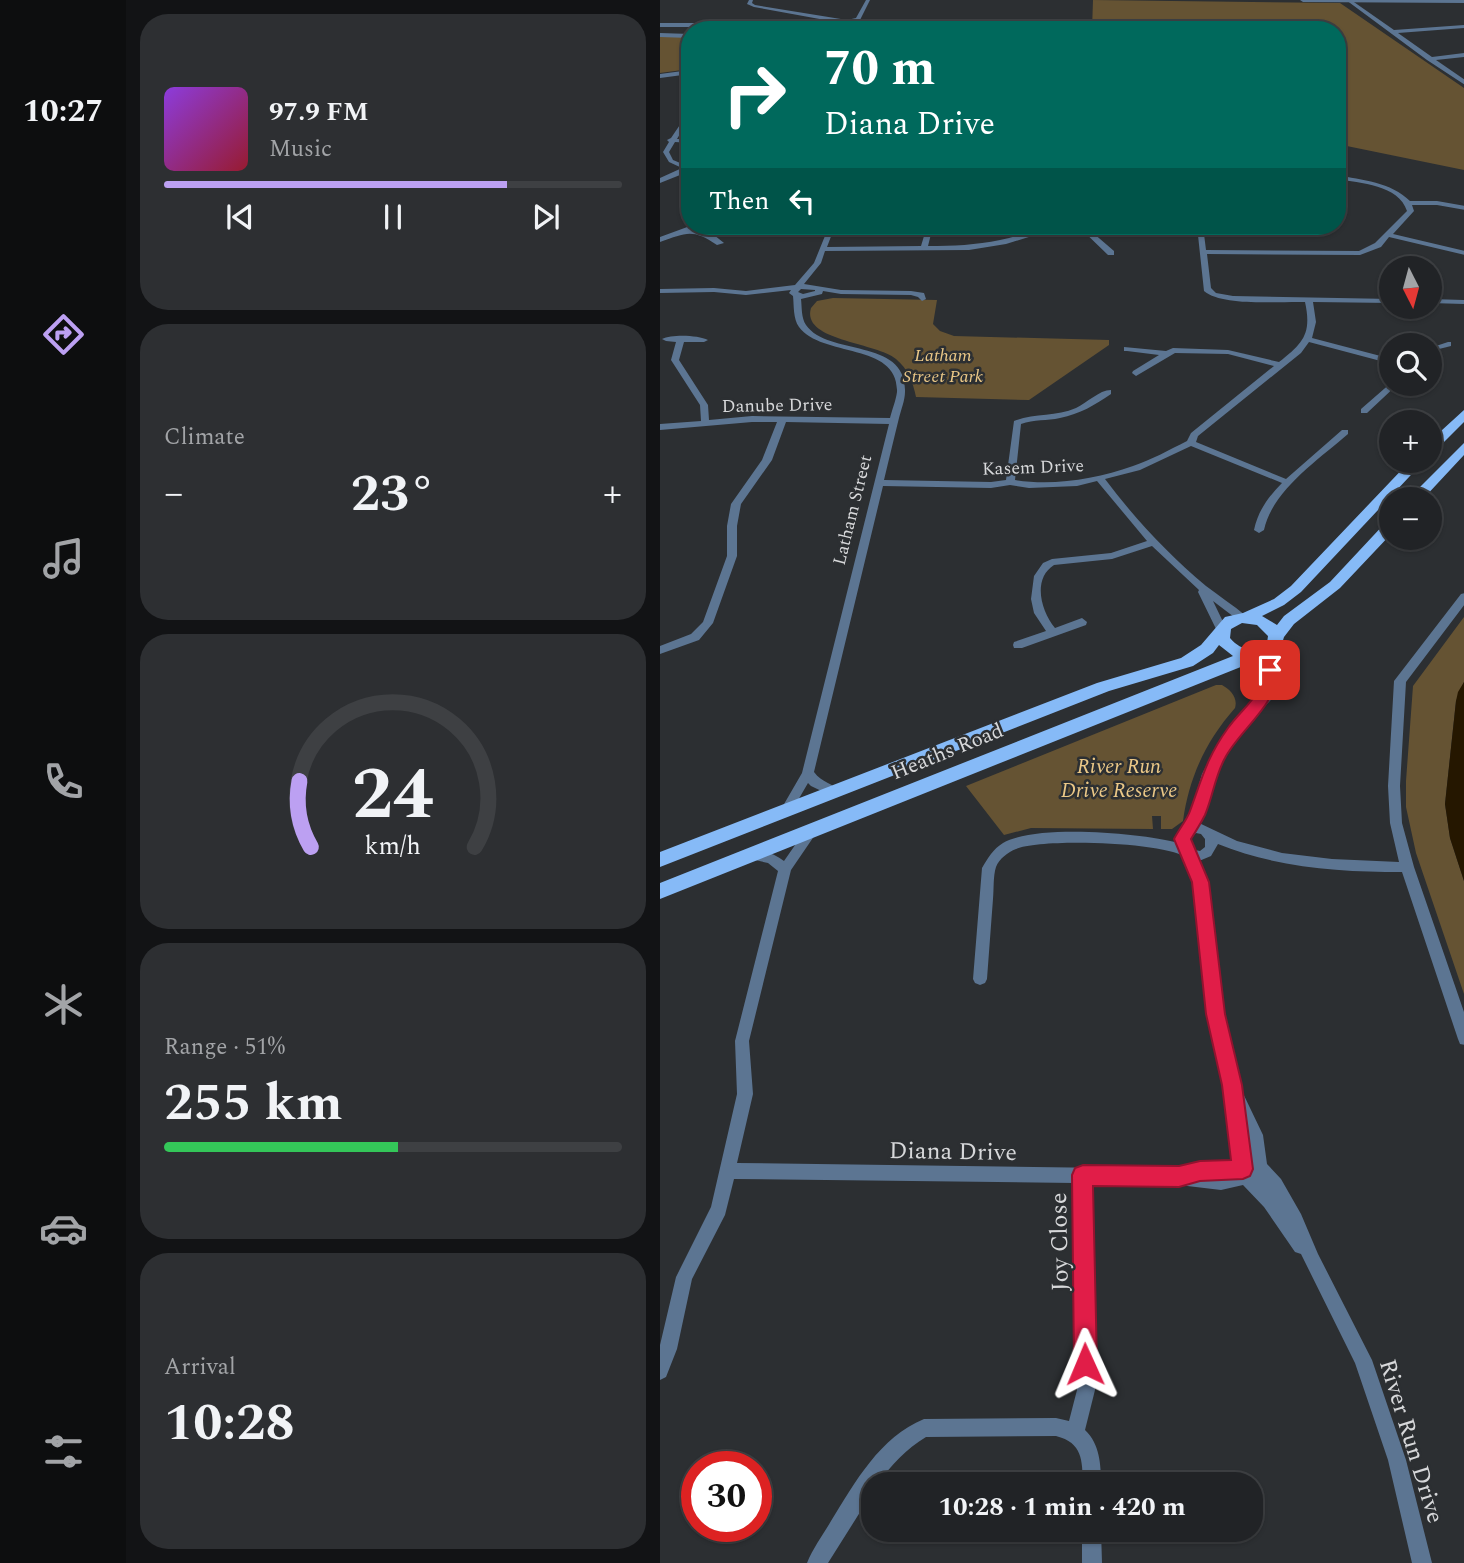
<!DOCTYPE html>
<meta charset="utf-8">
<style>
:root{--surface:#212326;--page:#2d2f32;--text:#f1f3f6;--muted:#a2a4a7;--line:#3e4043;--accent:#bca0f2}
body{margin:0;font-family:Spectral,serif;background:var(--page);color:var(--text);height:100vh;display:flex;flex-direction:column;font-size:26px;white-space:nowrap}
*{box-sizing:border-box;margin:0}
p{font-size:23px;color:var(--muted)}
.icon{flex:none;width:38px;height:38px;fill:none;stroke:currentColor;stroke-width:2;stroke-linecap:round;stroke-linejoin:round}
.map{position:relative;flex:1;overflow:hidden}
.drawer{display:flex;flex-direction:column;gap:14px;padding:14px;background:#121315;width:534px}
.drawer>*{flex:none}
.hud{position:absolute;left:21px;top:21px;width:665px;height:214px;border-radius:28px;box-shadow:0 2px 5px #0004,0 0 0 2px var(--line);background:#00695c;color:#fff;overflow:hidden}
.needle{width:46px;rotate:174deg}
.buttons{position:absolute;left:719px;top:256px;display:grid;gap:14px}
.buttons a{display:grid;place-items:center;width:63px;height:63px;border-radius:50%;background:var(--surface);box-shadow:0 2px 5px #0004,0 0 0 2px var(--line);font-size:35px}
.speed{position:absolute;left:21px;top:1451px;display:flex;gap:14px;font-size:35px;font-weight:700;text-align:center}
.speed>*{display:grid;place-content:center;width:91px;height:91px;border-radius:50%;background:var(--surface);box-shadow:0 2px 5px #0004,0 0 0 2px var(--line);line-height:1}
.speed .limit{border:10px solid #d22;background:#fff;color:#111}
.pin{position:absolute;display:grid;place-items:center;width:60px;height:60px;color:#fff;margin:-30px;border-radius:14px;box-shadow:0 4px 10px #0006}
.me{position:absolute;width:77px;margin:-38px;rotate:359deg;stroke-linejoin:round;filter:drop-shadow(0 0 5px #0008)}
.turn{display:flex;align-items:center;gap:24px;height:147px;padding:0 28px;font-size:32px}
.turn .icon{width:91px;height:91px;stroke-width:2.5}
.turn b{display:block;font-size:49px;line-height:60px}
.then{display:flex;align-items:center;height:66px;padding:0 28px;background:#0003;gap:14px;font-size:26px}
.big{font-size:52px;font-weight:700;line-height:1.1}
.drawer .card{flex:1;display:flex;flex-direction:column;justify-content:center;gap:10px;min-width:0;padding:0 24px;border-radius:28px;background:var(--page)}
.drawer .dial{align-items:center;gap:0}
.dial svg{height:182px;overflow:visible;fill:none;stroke:var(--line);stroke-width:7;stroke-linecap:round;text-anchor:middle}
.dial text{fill:var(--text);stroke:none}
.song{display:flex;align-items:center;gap:21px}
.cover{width:84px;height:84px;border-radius:10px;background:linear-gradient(135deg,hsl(270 70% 55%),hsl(350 70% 35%))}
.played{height:7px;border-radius:4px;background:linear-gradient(90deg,var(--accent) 75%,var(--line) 75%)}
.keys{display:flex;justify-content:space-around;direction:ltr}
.heat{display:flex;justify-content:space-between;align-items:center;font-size:38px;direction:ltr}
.charge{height:10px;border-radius:5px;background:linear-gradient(90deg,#34c759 51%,var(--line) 0)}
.trip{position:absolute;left:201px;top:1472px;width:402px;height:70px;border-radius:28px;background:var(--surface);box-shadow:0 2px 5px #0004,0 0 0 2px var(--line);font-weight:700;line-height:70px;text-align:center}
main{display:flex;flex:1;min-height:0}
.dock{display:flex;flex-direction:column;width:126px;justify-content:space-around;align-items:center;background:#0d0e0f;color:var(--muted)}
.dock .icon{width:49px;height:49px}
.dock .selected{color:var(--accent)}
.dock b{font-size:32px;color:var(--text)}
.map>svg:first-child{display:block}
</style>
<main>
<nav class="dock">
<b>10:27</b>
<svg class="icon selected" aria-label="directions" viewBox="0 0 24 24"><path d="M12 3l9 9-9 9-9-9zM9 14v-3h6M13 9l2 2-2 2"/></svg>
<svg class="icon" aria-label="music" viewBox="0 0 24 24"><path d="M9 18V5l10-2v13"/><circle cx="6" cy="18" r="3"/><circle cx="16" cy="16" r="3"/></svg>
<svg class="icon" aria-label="phone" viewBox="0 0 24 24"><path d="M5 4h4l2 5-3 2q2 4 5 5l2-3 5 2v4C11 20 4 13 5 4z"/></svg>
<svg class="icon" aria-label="climate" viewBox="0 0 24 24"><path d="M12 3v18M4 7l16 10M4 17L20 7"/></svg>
<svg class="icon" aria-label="car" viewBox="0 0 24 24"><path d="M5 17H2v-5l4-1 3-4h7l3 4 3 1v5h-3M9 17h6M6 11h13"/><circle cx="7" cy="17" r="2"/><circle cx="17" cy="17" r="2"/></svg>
<svg class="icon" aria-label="filters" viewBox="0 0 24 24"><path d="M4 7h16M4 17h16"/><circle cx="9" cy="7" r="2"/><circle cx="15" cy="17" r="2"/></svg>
</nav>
<section class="drawer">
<div class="card">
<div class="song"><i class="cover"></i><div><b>97.9 FM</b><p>Music</p></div></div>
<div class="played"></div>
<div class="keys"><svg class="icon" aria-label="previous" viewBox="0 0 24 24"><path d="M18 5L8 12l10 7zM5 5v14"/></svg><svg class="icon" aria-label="pause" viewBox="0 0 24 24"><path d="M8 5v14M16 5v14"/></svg><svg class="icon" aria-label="next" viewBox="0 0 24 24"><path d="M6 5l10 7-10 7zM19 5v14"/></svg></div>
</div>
<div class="card"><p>Climate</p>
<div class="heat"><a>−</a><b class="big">23°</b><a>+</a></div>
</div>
<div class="card dial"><svg viewBox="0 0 100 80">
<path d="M14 69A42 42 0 1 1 86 69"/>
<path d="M14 69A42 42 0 0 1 9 40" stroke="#bca0f2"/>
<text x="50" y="56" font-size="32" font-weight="700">24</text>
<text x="50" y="72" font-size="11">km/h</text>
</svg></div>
<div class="card"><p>Range · 51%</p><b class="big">255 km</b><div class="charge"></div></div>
<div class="card"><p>Arrival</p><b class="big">10:28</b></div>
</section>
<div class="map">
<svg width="805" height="1563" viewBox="0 0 805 1563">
<rect width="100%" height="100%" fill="#2c2f32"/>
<path fill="#655333" d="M433,0l247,3 124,85v82l-127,-26v-114h-245z
M0,36l30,1v32l-30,4z
M173,298l104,2 -4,24 7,7 14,5 155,4v5l-80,55 -113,-3c-3,-15 -8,-28 -20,-38 -21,-17 -95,-18 -85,-51l6,-7z
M804,617v65l-8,19 -11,103 5,34 14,43v113l-48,-141 -10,-46v-26l7,-95z
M556,685h6c9,5 16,13 13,23 -29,33 -46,69 -52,113l-11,8h-11v-13h-9l1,13 -122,-1 -27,7 -38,-49z"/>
<path fill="#251700" d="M804,682h1l-1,199 -14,-43 -5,-34 11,-103 2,-9z"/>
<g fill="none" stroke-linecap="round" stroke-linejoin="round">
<path fill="#5c7592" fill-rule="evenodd" d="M89,0h4l-1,3 3,2 92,15 9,-2 10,-18h4l-10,20 -13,4 -93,-17 -7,-3z
M686,0h5l43,30 71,-5v3l-67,5 34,24 33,-4v4l-29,3 29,20v5l-38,-25z
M0,23h60l27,7 -27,-3h-60z
M0,33l30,1v4l-30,-1z
M30,70v4l-30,4v-4z
M30,110v7l-13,22h13v4l-15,-1 -6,10 4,8 17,7v4l-30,12v-5l22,-10 -13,-6 -6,-10 6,-10 -2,-2 4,-2z
M677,175c25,5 54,7 73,26h27l28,5v4l-28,-5h-25l2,6 -21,23 72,17v4l-76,-18 -8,10 -21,8 -153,-1 4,34 5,5 17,3 159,3v4l-79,-1 3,20 -4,16 80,21v5l-83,-22 -8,11 -103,83 -2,6 90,37 56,-49h6v4c-30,26 -76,57 -84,96l-5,3 -5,-3c4,-19 14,-33 28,-47l-91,-37 -51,24 -35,9c30,40 63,75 101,107 13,10 27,19 40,30l1,2 -1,2h-8l-25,-19 14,29 -5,4 -4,-1 -20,-41 1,-2 -47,-44 -40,13 -58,6c-22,14 -13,46 1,63l27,-10 5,4 -1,3 -64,23h-8l-1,-3 1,-3 32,-11 -12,-18 -3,-14 3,-23 9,-13 9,-4 59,-6 36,-12 -50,-60 -20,5 -48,2 -19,-3 -19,3 -108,-2 -69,286c8,11 19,11 26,20l-2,3 -4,2 -23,-11 -3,-3 -18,31h-8l-2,-3 22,-38 87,-349 -103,-2 -14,38 -31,44 -4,22v30l-24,67 -14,17 -39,14v-8l31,-12 12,-12 24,-66v-30l4,-22 31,-44 15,-38h-25l-92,8v-6l41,-3 -1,-16 -29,-45 5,-18 -10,-1 -4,-2c10,-5 36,-4 46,1l-4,2h-20l-5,18 29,45 1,15 43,-4 138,2c2,-8 6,-18 7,-26 2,-50 -75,-34 -98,-65 -6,-8 -5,-22 -6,-31l-4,-3 2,-3 -45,5 -32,-3 -54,1v-4l54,-1 32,3 49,-6 19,-22 15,-37h6l-8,21 94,-1 6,-20h6l-5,20c25,0 48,-1 72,-6 21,-4 42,-14 64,-14l-58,18 -37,6 -144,1 -4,12 -17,21 37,6 70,1 13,2 2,6 -4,2 -4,-4 -7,-2 -70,-1 -18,-3 -1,3 -21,5c1,8 0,19 5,26 22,32 101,12 99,67 0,8 -4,18 -6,26 -5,20 -10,41 -15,62l107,2 15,-2 8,-59c20,-8 42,-4 62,-13 11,-5 23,-18 35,-18v4c-16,11 -31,20 -51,24 -13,3 -26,1 -39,6l-6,56c39,6 81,-1 118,-14 18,-6 36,-16 54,-25l4,-8 83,-67 -46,-12 -53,-1 -39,23 -4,-3 1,-2 26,-16 -32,-4h-3v-4l42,4 7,-3 55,2 51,12c24,-19 33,-28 26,-60 -25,-1 -82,5 -101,-11l-7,-65h6l3,24 153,1 16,-8 32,-32c-8,-26 -47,-28 -70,-32zM141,289l14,1v1l-12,3 -5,-2z
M30,226h8l-5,3 21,6 10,8 -7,2c-25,-17 -31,-12 -57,-3v-5z
M418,226h7l29,25v4h-6z
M770,299l35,1v4l-35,-1z
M788,342h3v4l-12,3 -9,5v-6z
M732,382v1h7l-32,30h-6v-4z
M805,593v11l-59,78 -6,104 2,37 12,44 51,148v30l-5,-1 -2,-5 -56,-167c-62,0 -125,-4 -184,-28l-7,12 -12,5 8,21 16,132 16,71 24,50 4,29 14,15 20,35 17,40 54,106 34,100 26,103h-20l-24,-103 -33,-97 -54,-109 -6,-2 -31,-45 -21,-22 -22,5 -42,-5 -88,-1 4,206 -10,40c15,14 16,35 16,54h-18c-1,-24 0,-41 -27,-48l-130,1c-20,12 -35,28 -48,47h-4v6l-46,73h-21c6,-15 16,-28 24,-42 24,-39 49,-84 93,-102l132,-1 13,3 8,-31 -2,-207 -341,-4 -9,36 -33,64 -15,70 -11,28 -6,3v-35l16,-68 35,-70 26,-113 -2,-53 43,-170 -10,-8 -22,-5 -1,-4 1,-4c12,-2 28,3 38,11l25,-36h8l2,4 -28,41 -42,171 4,53 -16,69 444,6 19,-6 33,-2c-2,-54 -17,-98 -24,-149 -8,-52 -7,-106 -24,-155 -21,-15 -144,-19 -169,-8 -8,3 -17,10 -20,18 -3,9 -2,22 -3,32 -2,26 -4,53 -6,80l-2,4 -5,2 -5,-2 -2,-4 9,-111c6,-10 11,-19 21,-25 33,-19 138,-10 175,0l12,-29 12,-40 12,-23 17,-25 34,-34 -4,-3 4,-17 -14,-18 6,-4 4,1 15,21v-13l-5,-16 5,-4c7,4 9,10 11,17 8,31 -26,51 -43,70 -8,9 -15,20 -21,31 -12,21 -15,44 -24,66l38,18 45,12 50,6 67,3 -9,-39 -2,-37 6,-105 67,-87zM536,833l5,1 4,5v8l-5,4 -5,-1 -4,-5v-8zM588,1141l3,19h-2z
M422,1530h19l1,33h-20z"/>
<path fill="#5c7592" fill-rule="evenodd" d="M640,0h165v3l-162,-1z"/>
<path fill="#86baf7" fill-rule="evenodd" d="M805,409v12l-30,30 -5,1v-11z
M805,442v12l-42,45h-15z
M751,460h14l-124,132 -17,13 -22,11 15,9 7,-9 46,-34 57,-61 5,-1v13l-52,55 -46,36 -10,13 -4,13 -7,4 -613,245v-16l573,-227 -14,-11 -6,8 -20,13 -84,25 -449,176v-15l437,-169 84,-25 20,-13 24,-28 18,-4 31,-14 17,-13zM582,623l15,2 11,11 -1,7c-14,10 -27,7 -37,-5l1,-9z"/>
</g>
<path fill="#e11d48" stroke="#92132f" stroke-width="2" d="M610,665l7,5c2,34 -37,59 -52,88 -10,18 -12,38 -20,57 -4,8 -9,16 -14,24l18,43 16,132 17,71 11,84 -3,7 -7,3 -43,2 -21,6 -86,-1 4,178 -3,8 -9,4 -8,-4 -3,-8 -2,-189 3,-7 8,-3 96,1 21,-5 31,-1 -9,-75 -16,-71 -14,-132 -18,-43c5,-10 13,-19 16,-28 12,-33 17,-54 38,-83 14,-20 36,-33 35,-58z"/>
<g text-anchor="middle" stroke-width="5" stroke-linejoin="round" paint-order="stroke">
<g font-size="18" font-style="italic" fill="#ebc887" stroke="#2c2f32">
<text x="283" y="361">Latham<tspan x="283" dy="21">Street Park</tspan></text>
</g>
<g font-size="18" fill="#d7d8da" stroke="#2c2f32">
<text transform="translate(117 405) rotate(-1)" y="6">Danube Drive</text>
<text transform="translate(373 467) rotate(-2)" y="6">Kasem Drive</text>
<text transform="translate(192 510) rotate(-76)" y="6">Latham Street</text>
</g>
<g font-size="21" fill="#d7d8da" stroke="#2c2f32">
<text transform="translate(287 751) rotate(-22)" y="7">Heaths Road</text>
</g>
<g font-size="21" font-style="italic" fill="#ebc887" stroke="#2c2f32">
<text x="459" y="773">River Run<tspan x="459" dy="24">Drive Reserve</tspan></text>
</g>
<g font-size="24" fill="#d7d8da" stroke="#2c2f32">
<text transform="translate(293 1151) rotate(1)" y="8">Diana Drive</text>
<text transform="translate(399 1242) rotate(-91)" y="8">Joy Close</text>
<text transform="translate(752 1441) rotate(73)" y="8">River Run Drive</text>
</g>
</g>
</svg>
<div class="buttons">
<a><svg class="needle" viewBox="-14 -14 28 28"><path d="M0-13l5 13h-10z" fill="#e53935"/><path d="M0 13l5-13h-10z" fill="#a2a4a7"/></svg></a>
<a><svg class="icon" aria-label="search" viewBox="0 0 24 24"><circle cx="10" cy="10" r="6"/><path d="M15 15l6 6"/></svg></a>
<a>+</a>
<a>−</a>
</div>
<div class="speed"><div class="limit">30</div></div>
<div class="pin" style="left:610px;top:670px;background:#d93025"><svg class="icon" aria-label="arrive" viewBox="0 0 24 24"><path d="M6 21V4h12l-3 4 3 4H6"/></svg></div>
<svg class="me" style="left:425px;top:1364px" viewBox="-20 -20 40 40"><path d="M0-17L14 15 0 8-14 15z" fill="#e11d48" stroke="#fff" stroke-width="4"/></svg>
<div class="trip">10:28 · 1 min · 420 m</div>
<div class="hud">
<div class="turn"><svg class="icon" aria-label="right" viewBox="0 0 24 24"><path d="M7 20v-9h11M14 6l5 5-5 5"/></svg><div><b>70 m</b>Diana Drive</div></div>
<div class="then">Then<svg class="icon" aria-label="left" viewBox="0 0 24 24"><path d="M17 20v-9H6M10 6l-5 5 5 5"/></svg></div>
</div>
</div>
</main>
